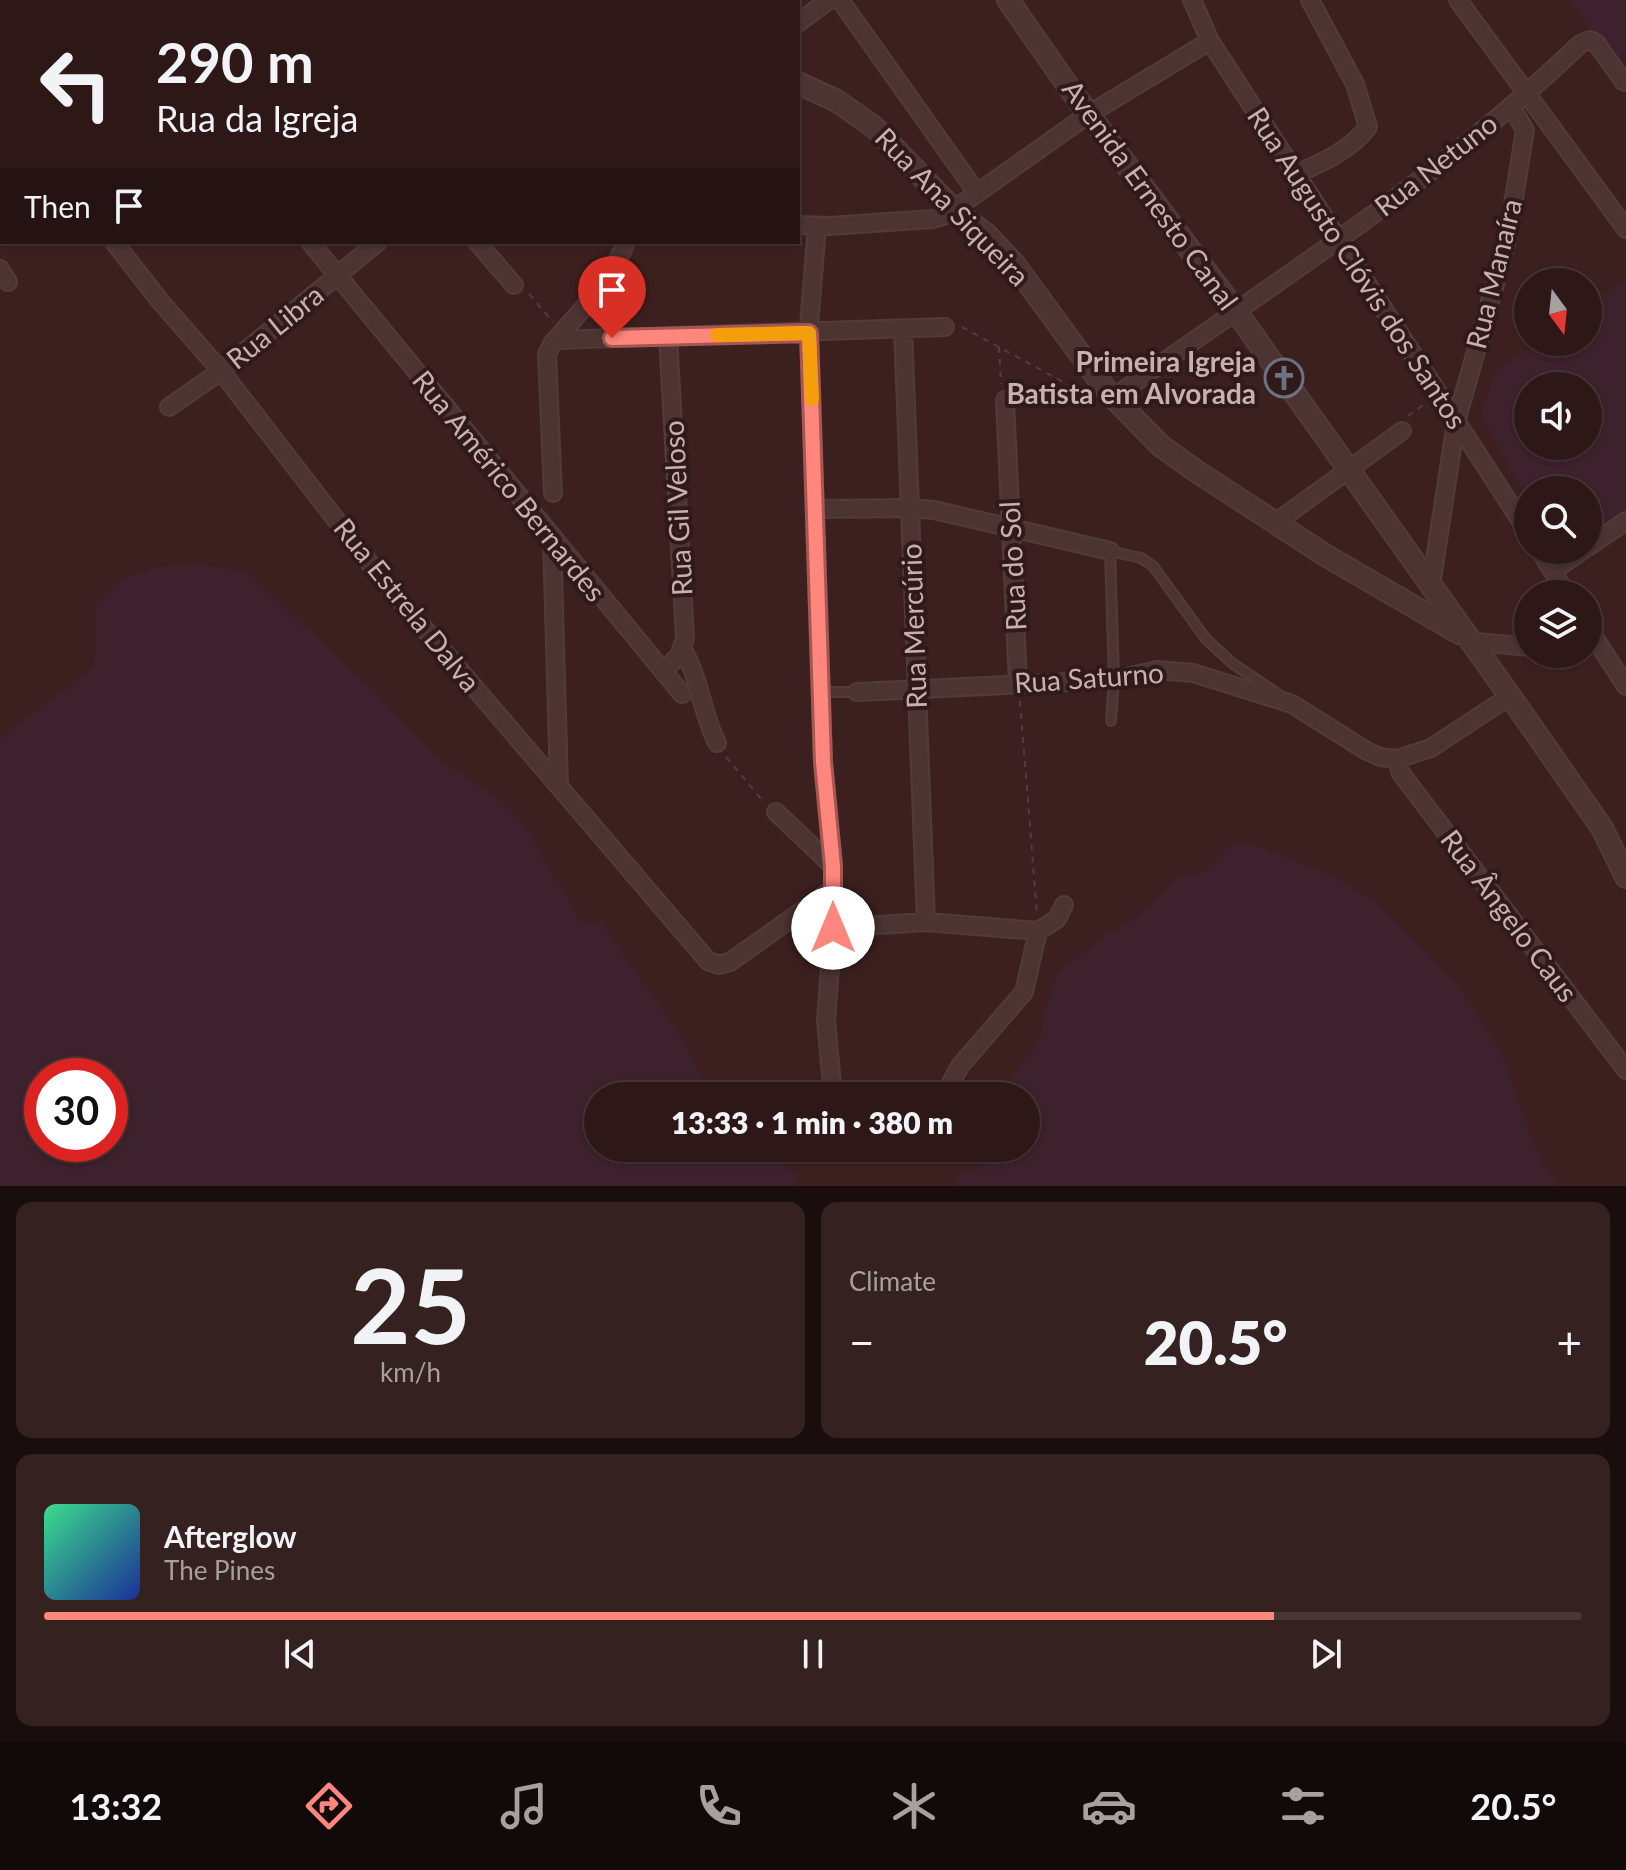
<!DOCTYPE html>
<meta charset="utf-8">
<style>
:root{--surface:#2d1817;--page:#352120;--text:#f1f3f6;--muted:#a7a0a1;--line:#483736;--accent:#ff867c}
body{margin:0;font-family:Lato,sans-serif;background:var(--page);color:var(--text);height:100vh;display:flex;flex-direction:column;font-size:30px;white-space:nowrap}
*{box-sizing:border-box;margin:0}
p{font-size:26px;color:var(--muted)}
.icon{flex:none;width:44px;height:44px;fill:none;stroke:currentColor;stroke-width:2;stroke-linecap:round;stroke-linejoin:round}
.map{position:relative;height:1186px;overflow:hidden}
.side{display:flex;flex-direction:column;gap:16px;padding:16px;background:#190d0d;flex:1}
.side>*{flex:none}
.banner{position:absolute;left:0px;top:0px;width:800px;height:244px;box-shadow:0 2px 6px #0004,0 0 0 2px var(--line);background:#2d1817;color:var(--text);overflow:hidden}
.needle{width:52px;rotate:165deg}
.buttons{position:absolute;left:1514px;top:268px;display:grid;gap:16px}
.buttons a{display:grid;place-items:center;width:88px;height:88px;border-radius:50%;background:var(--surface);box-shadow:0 2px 6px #0004,0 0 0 2px var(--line);font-size:40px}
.speed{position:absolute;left:24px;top:1058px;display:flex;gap:16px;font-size:40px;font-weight:700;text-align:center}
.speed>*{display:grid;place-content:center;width:104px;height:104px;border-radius:50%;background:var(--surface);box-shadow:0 2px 6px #0004,0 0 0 2px var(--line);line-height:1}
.speed .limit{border:12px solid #d22;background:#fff;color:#111}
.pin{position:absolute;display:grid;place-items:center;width:68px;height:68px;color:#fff;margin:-82px -34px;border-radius:50% 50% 50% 0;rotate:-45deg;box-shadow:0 0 8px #0007}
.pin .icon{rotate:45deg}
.me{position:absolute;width:88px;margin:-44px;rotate:0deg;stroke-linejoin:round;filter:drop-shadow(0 0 6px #0008)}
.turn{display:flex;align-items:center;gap:28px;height:168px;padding:0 24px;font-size:36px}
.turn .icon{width:104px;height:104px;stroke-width:2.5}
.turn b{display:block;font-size:56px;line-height:68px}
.then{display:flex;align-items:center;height:76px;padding:0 24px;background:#0003;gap:16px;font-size:30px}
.big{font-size:60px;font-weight:800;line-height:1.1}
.side .tile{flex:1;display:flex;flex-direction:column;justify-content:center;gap:12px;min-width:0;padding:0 28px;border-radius:16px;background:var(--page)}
.side .dial{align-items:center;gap:0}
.dial b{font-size:104px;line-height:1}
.song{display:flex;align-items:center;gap:24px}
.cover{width:96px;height:96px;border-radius:12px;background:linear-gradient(135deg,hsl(150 70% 55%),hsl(230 70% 35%))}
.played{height:8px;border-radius:4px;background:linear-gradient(90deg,var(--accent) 80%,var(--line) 80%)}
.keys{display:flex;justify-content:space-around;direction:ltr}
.heat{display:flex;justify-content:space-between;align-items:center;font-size:44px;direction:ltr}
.side .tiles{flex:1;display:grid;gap:16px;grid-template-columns:1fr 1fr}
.tile:last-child{grid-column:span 2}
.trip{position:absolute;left:584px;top:1082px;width:456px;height:80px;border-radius:40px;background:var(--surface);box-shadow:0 2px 6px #0004,0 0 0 2px var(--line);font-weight:800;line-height:80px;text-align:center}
.dock{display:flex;height:128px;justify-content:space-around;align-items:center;background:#120a09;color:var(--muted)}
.dock .icon{width:56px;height:56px}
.dock .active{color:var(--accent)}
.dock b{font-size:36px;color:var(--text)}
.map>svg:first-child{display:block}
</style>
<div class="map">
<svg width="1626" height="1186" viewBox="0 0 1626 1186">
<rect width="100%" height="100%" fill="#3c201f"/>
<path fill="#3d212d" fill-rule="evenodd" d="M1570,0h56v56l-13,7z
M1626,279v235l-38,26v-50h-60v12l-46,-86 12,-43 44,-31h50v-36zM1528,386h60v60h-60z
M197,564l55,9 6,10 116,108 60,64 72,49 24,29 17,33 25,37 8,18 21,1 79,113 33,61h-115v52h171l26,27 5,11h-800v-448l94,-71 1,-63 26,-25 35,-12zM42,1076h68v68h-68z
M1232,845l27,1 74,30 41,25 52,52 40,43 36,59 39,108 19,23h-607l10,-14 13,-2 6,-22h44v-52h-28l35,-46 8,-16 4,-24 13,-38 49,-38 11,-4 33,-25 30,-29 24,-4z"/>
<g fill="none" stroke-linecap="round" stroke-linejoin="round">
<g stroke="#523b39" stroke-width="12">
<path id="service" d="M822,692h35
M1111,721l3,-41 -4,-129 31,7 12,8 53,73 26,24 46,31"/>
</g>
<g stroke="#523b39" stroke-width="20">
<path id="minor" d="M10,0l1,2
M185,0v2
M313,0l1,2
M673,0l1,2
M840,0l137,193
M1192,0l18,41 318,491
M1458,0l168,229
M798,23l31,-23
M1298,173c26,-11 52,-23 70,-46l-13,-43 -45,-84
M798,225l31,1 104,-7 13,-4 143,-101 121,-73
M817,226l-8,100 14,436 10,104v62l-7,92 7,76
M114,242l46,59 61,70 160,207 327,383 11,4 11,-3 103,-73
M310,242l372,452
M477,242l37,43
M0,269l8,13
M903,329l23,593
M556,340l389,-13
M1113,398c158,-114 327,-219 467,-354l10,-4 6,3 28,39
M1005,400l13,283
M169,407l52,-36 157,-129
M553,493l-6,-139 5,-10c27,-32 59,-62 74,-102
M816,509l94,-1 24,2 176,41
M1275,523l127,-92
M552,539l7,246
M1588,547l38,-26
M1539,550l28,44
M1553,571l30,-21
M1431,586l25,-164 51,-181 18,-111 -14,-24
M1588,628l38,58
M1468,641l60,6
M683,650c17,29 19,63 34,93
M663,671l16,-15 6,-18 -17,-302
M857,692l257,-12 43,-10 36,3 99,31 73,46 15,7 17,2 34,-11 79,-52
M1397,759l3,13 226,298
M776,812l57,54
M833,928l93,-6 112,9
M1038,931l19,-12 7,-14
M944,1096l16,-30 64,-74 14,-61"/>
</g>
<g stroke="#523b39" stroke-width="24">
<path id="tertiary" d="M591,0l5,2
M1008,0l67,96 160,214 275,386 92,132 24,49
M798,83l39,18 37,26 80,83 33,25 28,30 92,126 54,55 35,25 129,84 134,78"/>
</g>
<path stroke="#553a46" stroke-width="2" stroke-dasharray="6 6" stroke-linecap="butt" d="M529,294l24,28
M962,327l103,56 10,10h10
M999,347l2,37
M1408,416l18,-13
M1020,701l17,213
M726,757l37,44"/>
<use href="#service" stroke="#4c3433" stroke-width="8"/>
<use href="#minor" stroke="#4c3433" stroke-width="16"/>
<use href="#tertiary" stroke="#4c3433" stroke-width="20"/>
</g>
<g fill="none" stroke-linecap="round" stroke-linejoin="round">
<g stroke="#a65751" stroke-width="20">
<path id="route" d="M612,338l197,-5 14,429 10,104v62"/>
</g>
<use href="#route" stroke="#ff867c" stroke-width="14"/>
<path stroke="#f59e0b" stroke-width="14" d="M717,335l92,-2 3,66"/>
</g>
<defs>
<g id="church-ring" transform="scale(2)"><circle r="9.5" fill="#301a19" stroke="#6b7280" stroke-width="1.5"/><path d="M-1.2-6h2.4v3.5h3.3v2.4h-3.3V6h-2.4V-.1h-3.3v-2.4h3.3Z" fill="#6b7280"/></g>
</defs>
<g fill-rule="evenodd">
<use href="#church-ring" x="1284" y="378"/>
</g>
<g text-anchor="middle" stroke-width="8" stroke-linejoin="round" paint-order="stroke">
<g font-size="28" fill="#c8b0ae" stroke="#301a19">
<text transform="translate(1436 165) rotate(-38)" y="10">Rua Netuno</text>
<text transform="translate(1150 195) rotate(54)" y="10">Avenida Ernesto Canal</text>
<text transform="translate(952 207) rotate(46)" y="10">Rua Ana Siqueira</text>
<text transform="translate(1357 268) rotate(57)" y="10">Rua Augusto Clóvis dos Santos</text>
<text transform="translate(1494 274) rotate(-76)" y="10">Rua Manaíra</text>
<text transform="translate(275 327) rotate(-39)" y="10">Rua Libra</text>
<text transform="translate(509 486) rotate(51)" y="10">Rua Américo Bernardes</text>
<text transform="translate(678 508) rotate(-93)" y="10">Rua Gil Veloso</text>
<text transform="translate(1013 566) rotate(-93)" y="10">Rua do Sol</text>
<text transform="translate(407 605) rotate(51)" y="10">Rua Estrela Dalva</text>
<text transform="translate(914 626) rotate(-92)" y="10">Rua Mercúrio</text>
<text transform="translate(1089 678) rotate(-4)" y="10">Rua Saturno</text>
<text transform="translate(1509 916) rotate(53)" y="10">Rua Ângelo Caus</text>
</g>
<g font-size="28" font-weight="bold" fill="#c8b0ae" stroke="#301a19" text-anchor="end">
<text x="1256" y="372">Primeira Igreja<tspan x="1256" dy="32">Batista em Alvorada</tspan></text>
</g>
</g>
</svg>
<div class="buttons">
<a><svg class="needle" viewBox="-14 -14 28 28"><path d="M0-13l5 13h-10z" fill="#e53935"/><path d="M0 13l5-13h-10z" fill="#a7a0a1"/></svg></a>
<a><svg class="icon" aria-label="sound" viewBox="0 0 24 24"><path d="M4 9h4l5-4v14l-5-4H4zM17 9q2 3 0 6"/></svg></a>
<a><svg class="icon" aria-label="search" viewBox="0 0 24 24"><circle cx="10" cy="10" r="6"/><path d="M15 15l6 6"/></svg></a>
<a><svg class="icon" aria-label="layers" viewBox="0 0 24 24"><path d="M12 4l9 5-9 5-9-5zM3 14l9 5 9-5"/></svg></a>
</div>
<div class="speed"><div class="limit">30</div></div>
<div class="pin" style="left:612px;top:338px;background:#d93025"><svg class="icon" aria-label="arrive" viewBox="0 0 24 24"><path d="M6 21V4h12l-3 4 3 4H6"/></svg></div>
<svg class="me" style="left:833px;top:928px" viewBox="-20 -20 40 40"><circle r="19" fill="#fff"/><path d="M0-13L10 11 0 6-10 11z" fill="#ff867c"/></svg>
<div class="trip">13:33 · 1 min · 380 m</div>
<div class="banner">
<div class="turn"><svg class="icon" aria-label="left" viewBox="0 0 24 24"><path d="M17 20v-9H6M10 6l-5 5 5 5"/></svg><div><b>290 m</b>Rua da Igreja</div></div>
<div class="then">Then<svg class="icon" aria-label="arrive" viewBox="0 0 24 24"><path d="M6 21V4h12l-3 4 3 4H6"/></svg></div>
</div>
</div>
<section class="side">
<div class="tiles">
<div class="tile dial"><b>25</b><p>km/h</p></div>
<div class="tile"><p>Climate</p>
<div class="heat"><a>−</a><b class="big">20.5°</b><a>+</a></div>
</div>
<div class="tile">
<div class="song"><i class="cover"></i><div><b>Afterglow</b><p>The Pines</p></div></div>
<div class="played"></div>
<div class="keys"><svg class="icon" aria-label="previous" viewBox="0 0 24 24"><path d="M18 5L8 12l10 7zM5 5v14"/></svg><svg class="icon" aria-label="pause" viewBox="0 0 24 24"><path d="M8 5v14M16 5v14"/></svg><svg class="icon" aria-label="next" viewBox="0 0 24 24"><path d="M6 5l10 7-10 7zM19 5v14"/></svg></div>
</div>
</div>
</section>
<nav class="dock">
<b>13:32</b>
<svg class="icon active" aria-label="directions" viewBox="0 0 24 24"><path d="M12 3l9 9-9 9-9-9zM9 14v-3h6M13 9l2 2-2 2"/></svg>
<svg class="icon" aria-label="music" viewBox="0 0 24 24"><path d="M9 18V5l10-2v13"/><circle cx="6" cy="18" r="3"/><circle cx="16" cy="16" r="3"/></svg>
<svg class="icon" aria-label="phone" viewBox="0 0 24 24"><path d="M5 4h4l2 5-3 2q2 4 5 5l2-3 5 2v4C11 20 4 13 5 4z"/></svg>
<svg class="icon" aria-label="climate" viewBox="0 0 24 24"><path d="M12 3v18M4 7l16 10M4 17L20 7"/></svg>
<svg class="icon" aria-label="car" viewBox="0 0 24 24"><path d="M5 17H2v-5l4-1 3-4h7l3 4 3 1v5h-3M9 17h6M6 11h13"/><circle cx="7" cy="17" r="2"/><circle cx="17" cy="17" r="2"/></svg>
<svg class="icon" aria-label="filters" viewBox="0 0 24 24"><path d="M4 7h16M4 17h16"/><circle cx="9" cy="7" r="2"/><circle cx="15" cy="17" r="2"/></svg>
<b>20.5°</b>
</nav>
